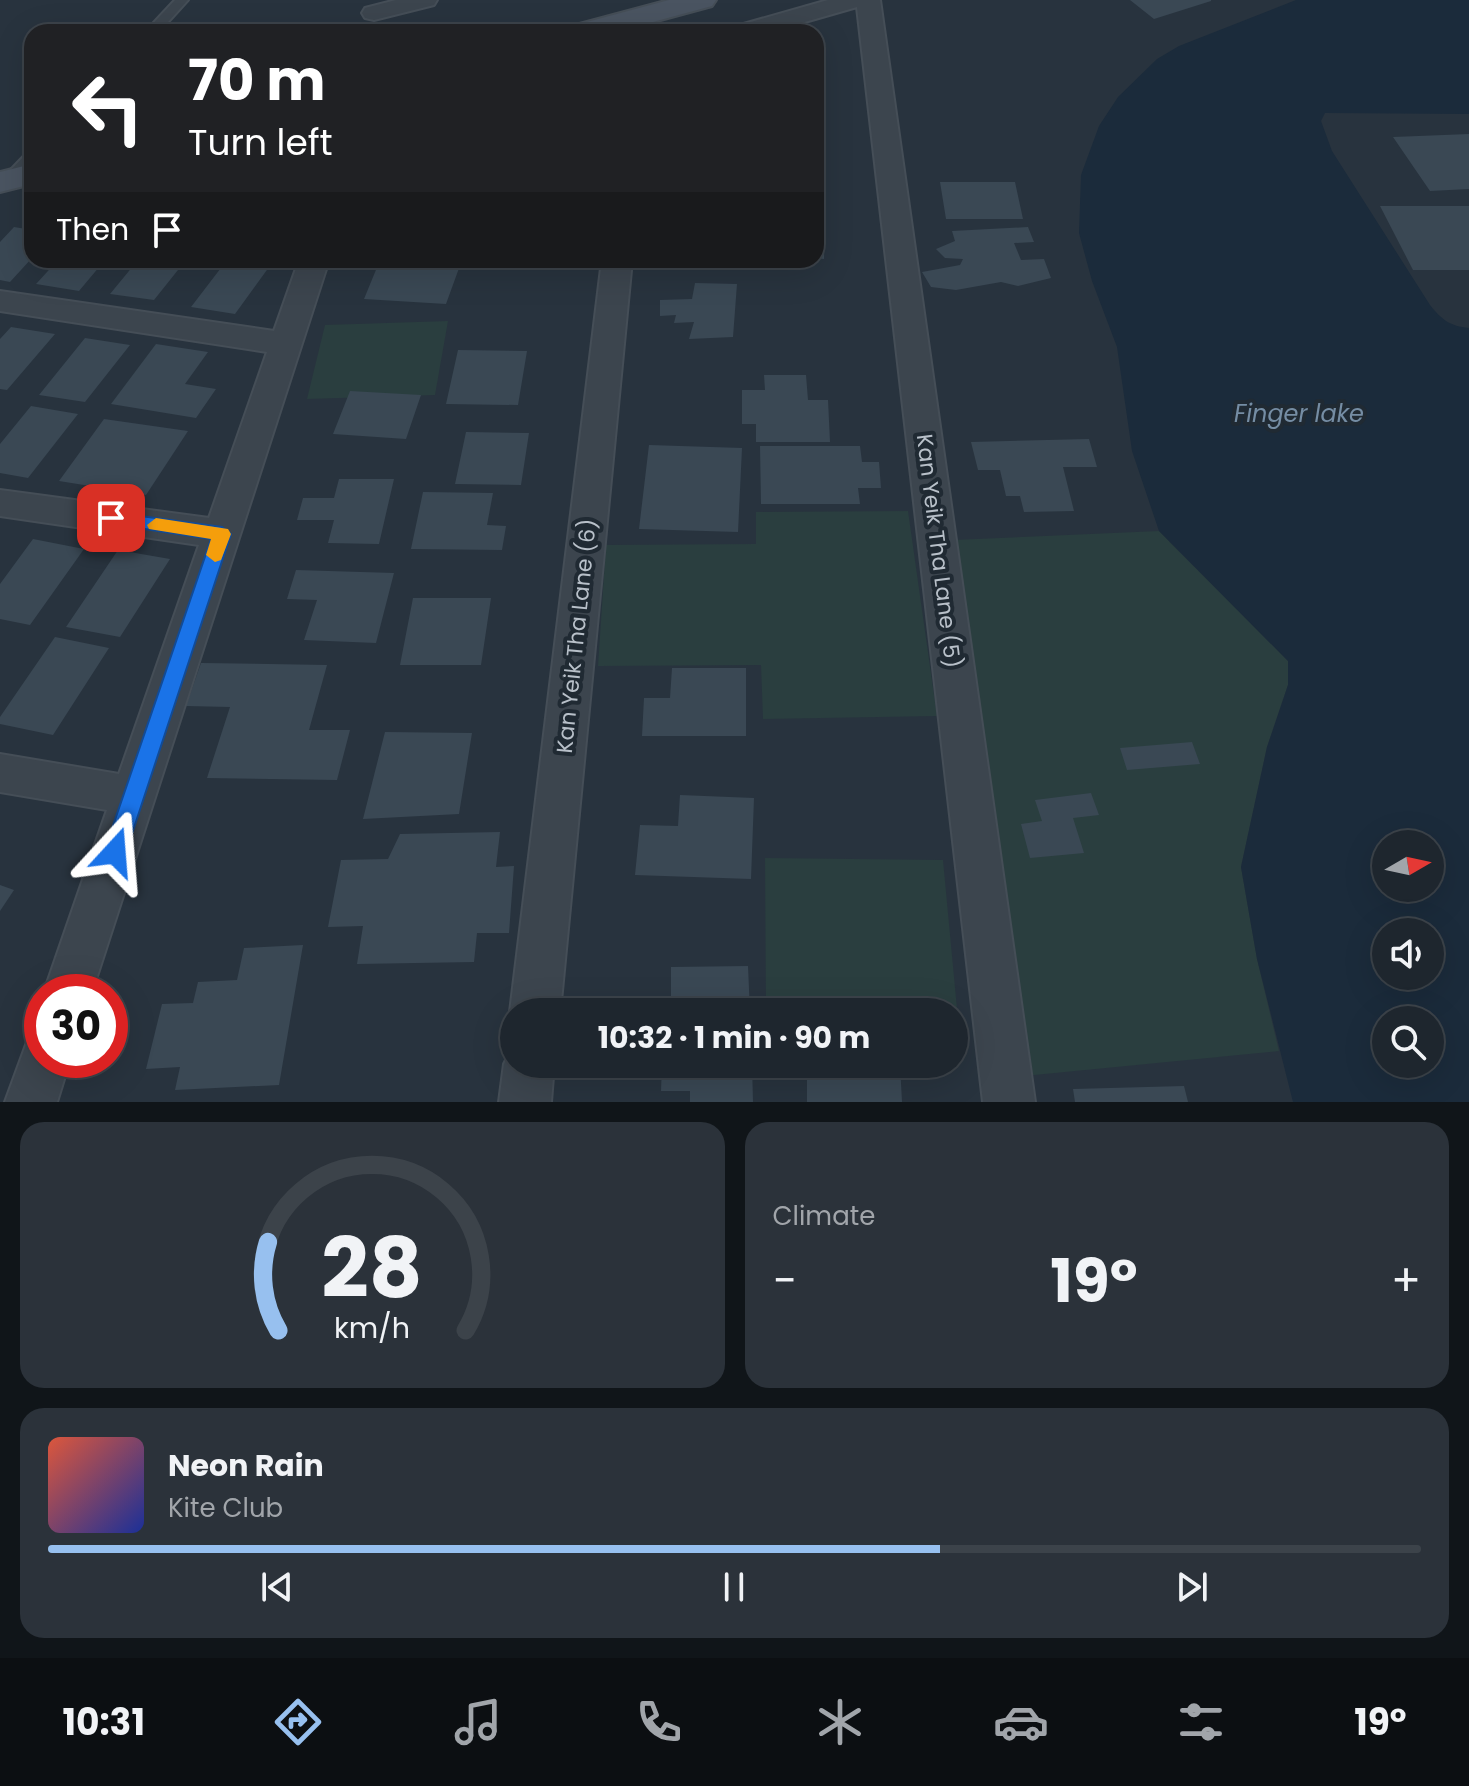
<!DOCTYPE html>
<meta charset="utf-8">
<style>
:root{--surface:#1e262e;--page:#2b323a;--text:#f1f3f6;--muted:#a1a5aa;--line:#3c434a;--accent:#97c0ef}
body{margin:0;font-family:Poppins,sans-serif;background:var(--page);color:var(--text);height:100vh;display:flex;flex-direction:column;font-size:30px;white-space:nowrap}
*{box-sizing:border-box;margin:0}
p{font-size:26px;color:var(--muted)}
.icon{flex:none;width:44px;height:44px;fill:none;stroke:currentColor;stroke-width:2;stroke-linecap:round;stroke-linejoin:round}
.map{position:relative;height:1102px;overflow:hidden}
.drawer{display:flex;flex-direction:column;gap:20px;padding:20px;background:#101519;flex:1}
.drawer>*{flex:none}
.guide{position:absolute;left:24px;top:24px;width:800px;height:244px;border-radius:24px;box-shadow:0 8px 32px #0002,0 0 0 2px var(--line);background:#202124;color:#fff;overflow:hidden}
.needle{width:52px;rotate:81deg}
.controls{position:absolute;left:1372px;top:830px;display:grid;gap:16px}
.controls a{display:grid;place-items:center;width:72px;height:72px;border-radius:50%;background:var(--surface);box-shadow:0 8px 32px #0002,0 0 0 2px var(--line);font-size:40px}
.speed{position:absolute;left:24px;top:974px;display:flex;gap:16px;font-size:40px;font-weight:700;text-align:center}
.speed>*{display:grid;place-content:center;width:104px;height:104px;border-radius:50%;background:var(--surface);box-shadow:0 8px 32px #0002,0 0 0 2px var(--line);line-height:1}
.speed .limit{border:12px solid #d22;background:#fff;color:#111}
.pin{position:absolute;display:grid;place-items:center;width:68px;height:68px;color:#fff;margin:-34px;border-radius:16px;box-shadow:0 4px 12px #0006}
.me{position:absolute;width:88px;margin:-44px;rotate:19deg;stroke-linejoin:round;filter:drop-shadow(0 0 6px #0008)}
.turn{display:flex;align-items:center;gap:28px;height:168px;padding:0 32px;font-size:36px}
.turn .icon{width:104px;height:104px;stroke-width:2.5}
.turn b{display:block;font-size:56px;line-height:68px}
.then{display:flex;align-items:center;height:76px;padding:0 32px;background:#0003;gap:16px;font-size:30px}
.big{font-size:60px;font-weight:700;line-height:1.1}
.drawer .tile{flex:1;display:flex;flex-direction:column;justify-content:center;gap:12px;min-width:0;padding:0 28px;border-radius:24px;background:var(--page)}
.drawer .dial{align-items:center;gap:0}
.dial svg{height:208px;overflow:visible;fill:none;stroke:var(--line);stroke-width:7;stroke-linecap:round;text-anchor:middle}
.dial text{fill:var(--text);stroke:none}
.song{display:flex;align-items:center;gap:24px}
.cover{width:96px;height:96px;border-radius:12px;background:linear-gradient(135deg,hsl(10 70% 55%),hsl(230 70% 35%))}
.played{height:8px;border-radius:4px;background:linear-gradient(90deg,var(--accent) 65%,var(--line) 65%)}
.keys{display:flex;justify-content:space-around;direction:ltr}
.heat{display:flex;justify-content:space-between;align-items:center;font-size:44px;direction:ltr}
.drawer .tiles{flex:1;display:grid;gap:20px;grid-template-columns:1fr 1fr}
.tile:last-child{grid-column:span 2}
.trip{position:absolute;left:500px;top:998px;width:468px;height:80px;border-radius:40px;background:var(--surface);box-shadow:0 8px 32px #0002,0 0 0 2px var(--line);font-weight:700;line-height:80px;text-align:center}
.tab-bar{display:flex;height:128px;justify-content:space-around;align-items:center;background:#0c0f12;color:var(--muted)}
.tab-bar .icon{width:56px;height:56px}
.tab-bar .current{color:var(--accent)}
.tab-bar b{font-size:36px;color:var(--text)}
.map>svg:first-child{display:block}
</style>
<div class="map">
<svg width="1469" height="1102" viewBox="0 0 1469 1102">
<rect width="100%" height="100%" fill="#28333e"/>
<path fill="#2a3e3f" d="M448,321l-13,74 -128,4 18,-74z
M908,511l29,205 -174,3 -2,-54 -163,1 8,-121 150,-1v-32z
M1159,531l129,130v24l-21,62 -26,120 16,92 22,92 -255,25 -71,-536z
M765,858l178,2 18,191h-7v-39h-188z"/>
<path fill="#1b2b3b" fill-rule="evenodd" d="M1296,0h173v114l-144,-1 -4,8 11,30 98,154c12,15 20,21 39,23v774h-176l-36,-143 -16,-92 26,-120 21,-62v-24l-129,-130 -27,-80 -15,-104 -25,-66 -13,-48 2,-58 18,-49 19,-29 39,-38 22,-13zM1386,844h44v44h-44zM1386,932h44v44h-44zM1386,1020h44v44h-44z"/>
<path fill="#3a4854" d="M1130,0h81v1l-57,18z
M1469,134v55l-39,2 -37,-54z
M940,182h75l8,37h-77z
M1380,206h89v64h-56z
M816,219h9l-1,40 -8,-1z
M14,227l18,3v28l-22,24 -10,-2v-38z
M1028,227l6,15 -20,1 7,17 23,-1 7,19 -33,8 -17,-4 -45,8 -25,-3 -9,-15 38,-7 3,-6 -18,-1 -9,-9 19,-8 -3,-10z
M58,260h47l-26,31 -43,-7z
M138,260h48l-32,40 -44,-6z
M227,260l45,3 -37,51 -44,-7z
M380,260h82l-16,44 -82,-5z
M695,283l42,1 -4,53 -44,2 5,-17 -20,1 2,-8 -16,1v-16l32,-1z
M11,327l44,7 -48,56 -7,-1v-50z
M85,338l45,7 -45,57 -46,-7z
M156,344l52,8 -23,32 31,5 -20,29 -85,-14z
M458,350l69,1 -9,54 -72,-1z
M764,375h42l2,25h20l2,42h-74v-18h-14v-34h23z
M350,391l71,4 -15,44 -73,-5z
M31,406l47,8 -50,64 -28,-5v-29z
M104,419l84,12 -42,64 -87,-14z
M466,432l63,1 -8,52 -66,-1z
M1089,439l8,28h-34l11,44 -50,1 -4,-16h-14l-6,-26h-22l-7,-28z
M649,445l93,3 -4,84 -99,-3z
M760,446h100l2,16h17l2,26h-23l2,16h-99z
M339,479h55l-15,65 -51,-1 6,-23h-37l6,-22h31z
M423,492l70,1 -6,32 19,1 -4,24 -91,-1z
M33,539l51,10 -54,76 -30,-6v-35z
M118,550l52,9 -50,78 -54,-10z
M296,570l98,3 -18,70 -72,-3 13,-40 -30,-1z
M413,598h78l-10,67h-81z
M55,637l54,11 -56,87 -53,-11v-7z
M201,663l126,2 -18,65h41l-13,50 -130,-2 23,-71 -44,-1z
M672,668h74v68h-104l2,-38h26z
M385,732l87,1 -13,81 -96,5z
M1192,742l8,22 -73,6 -7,-22z
M1091,793l8,22 -26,3 11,35 -54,5 -9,-34 21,-3 -7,-21z
M680,795l74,3 -3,81 -116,-4 5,-50 38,1z
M500,832l-4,35 18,-1 -5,67h-32l-3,29 -117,2 6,-38 -35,1 13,-67 47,-1 12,-25z
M0,885l14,5 -14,21z
M303,945l-24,140 -104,5 5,-23 -34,2 16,-65 31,-1 5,-21 39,-2 7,-32z
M748,966l2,46h-79v-45z
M662,1064h90l1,38h-63v-11h-29z
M807,1064h93l2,38h-95z
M1184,1086l4,16h-113l-2,-13z"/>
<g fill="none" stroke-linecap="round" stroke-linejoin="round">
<g stroke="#454e57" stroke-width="4">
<path id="lane" d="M175,0h13l-29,32h-14z
M32,152v13l-18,18h-10v-6l23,-24z"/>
</g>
<g stroke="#454e57" stroke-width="4">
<path id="street" d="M396,0h41l-3,5 -60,15 -9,-2 -3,-5 3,-5z
M828,0h52l155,1102h-52l-126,-1095 -87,25h-41l4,-5z
M299,260h30l-237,732h-48l63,-182 -107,-18v-38l119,20 80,-229 -199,-29v-26l209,28 58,-166 -267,-41v-20l274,40z
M602,260h30l-72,752h-46v8l-4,-8z
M42,1036v24h28l-13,42h-52l22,-60z
M514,1045v19h40l-3,38h-52l5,-38z"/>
</g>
<g stroke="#454e57" stroke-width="4">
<path id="secondary" d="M669,0h47l-4,6 -96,26h-49l5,-6z
M32,164v20l-32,8v-20z"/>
</g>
<use href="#lane" fill="#3c454e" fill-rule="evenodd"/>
<use href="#street" fill="#3c454e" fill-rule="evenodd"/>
<use href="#secondary" fill="#4a5461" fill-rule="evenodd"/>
</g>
<path fill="#1a73e8" stroke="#114b97" stroke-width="2" d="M111,512l111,15 9,7 -105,318 -3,7 -8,3 -7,-3 -4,-7 107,-313 -106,-16 -3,-5z"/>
<path fill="#f59e0b" d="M156,518l72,11 3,5 -10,26 -6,2 -9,-7 5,-16 -62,-10 -2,-4z"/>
<g text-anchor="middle" stroke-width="8" stroke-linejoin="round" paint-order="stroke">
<g font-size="22" fill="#b8c0c9" stroke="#202a33">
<text transform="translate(939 551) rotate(83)" y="8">Kan Yeik Tha Lane (5)</text>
<text transform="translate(576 636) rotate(-84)" y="8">Kan Yeik Tha Lane (6)</text>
</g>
<g font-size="24" font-style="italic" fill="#758da4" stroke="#202a33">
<text x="1299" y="422">Finger lake</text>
</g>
</g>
</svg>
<div class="controls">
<a><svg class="needle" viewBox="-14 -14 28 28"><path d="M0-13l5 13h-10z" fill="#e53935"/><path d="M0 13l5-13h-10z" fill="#a1a5aa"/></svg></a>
<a><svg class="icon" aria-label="sound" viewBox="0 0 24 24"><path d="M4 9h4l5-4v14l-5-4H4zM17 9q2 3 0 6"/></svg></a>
<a><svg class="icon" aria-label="search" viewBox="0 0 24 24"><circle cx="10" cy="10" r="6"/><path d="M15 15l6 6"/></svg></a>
</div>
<div class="speed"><div class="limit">30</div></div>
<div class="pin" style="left:111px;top:518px;background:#d93025"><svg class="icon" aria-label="arrive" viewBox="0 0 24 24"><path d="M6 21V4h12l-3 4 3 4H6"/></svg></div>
<svg class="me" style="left:115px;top:852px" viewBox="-20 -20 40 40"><path d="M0-17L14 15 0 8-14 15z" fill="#1a73e8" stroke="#fff" stroke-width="4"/></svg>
<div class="trip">10:32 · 1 min · 90 m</div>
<div class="guide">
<div class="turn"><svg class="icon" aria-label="left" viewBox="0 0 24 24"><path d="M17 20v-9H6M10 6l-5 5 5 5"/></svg><div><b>70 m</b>Turn left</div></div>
<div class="then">Then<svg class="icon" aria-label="arrive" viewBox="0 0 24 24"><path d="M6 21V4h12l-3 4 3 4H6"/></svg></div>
</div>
</div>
<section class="drawer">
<div class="tiles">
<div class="tile dial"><svg viewBox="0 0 100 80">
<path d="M14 69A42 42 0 1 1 86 69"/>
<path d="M14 69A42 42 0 0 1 10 35" stroke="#97c0ef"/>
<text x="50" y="56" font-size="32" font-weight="700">28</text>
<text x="50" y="72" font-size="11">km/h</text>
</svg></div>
<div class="tile"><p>Climate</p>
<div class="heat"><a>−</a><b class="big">19°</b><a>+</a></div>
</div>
<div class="tile">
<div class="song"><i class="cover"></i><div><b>Neon Rain</b><p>Kite Club</p></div></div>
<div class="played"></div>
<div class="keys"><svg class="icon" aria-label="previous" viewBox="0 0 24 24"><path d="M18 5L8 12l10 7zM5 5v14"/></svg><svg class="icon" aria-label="pause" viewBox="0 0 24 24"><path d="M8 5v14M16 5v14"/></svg><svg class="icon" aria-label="next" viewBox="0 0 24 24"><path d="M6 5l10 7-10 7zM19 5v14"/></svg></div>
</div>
</div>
</section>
<nav class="tab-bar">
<b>10:31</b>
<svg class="icon current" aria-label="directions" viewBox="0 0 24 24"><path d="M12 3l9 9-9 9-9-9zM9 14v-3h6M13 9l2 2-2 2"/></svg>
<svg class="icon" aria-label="music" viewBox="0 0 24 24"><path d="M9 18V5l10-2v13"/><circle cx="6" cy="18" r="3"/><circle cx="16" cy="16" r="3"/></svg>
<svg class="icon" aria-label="phone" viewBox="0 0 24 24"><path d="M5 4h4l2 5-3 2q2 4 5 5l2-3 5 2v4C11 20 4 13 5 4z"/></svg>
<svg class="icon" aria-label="climate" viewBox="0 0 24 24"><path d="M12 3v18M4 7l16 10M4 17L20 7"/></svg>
<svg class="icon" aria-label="car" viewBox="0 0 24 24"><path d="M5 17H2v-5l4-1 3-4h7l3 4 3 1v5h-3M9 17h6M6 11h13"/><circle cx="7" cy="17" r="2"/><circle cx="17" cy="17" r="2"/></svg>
<svg class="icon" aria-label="filters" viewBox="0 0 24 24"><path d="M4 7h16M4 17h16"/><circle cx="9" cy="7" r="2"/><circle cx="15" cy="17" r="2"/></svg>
<b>19°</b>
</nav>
